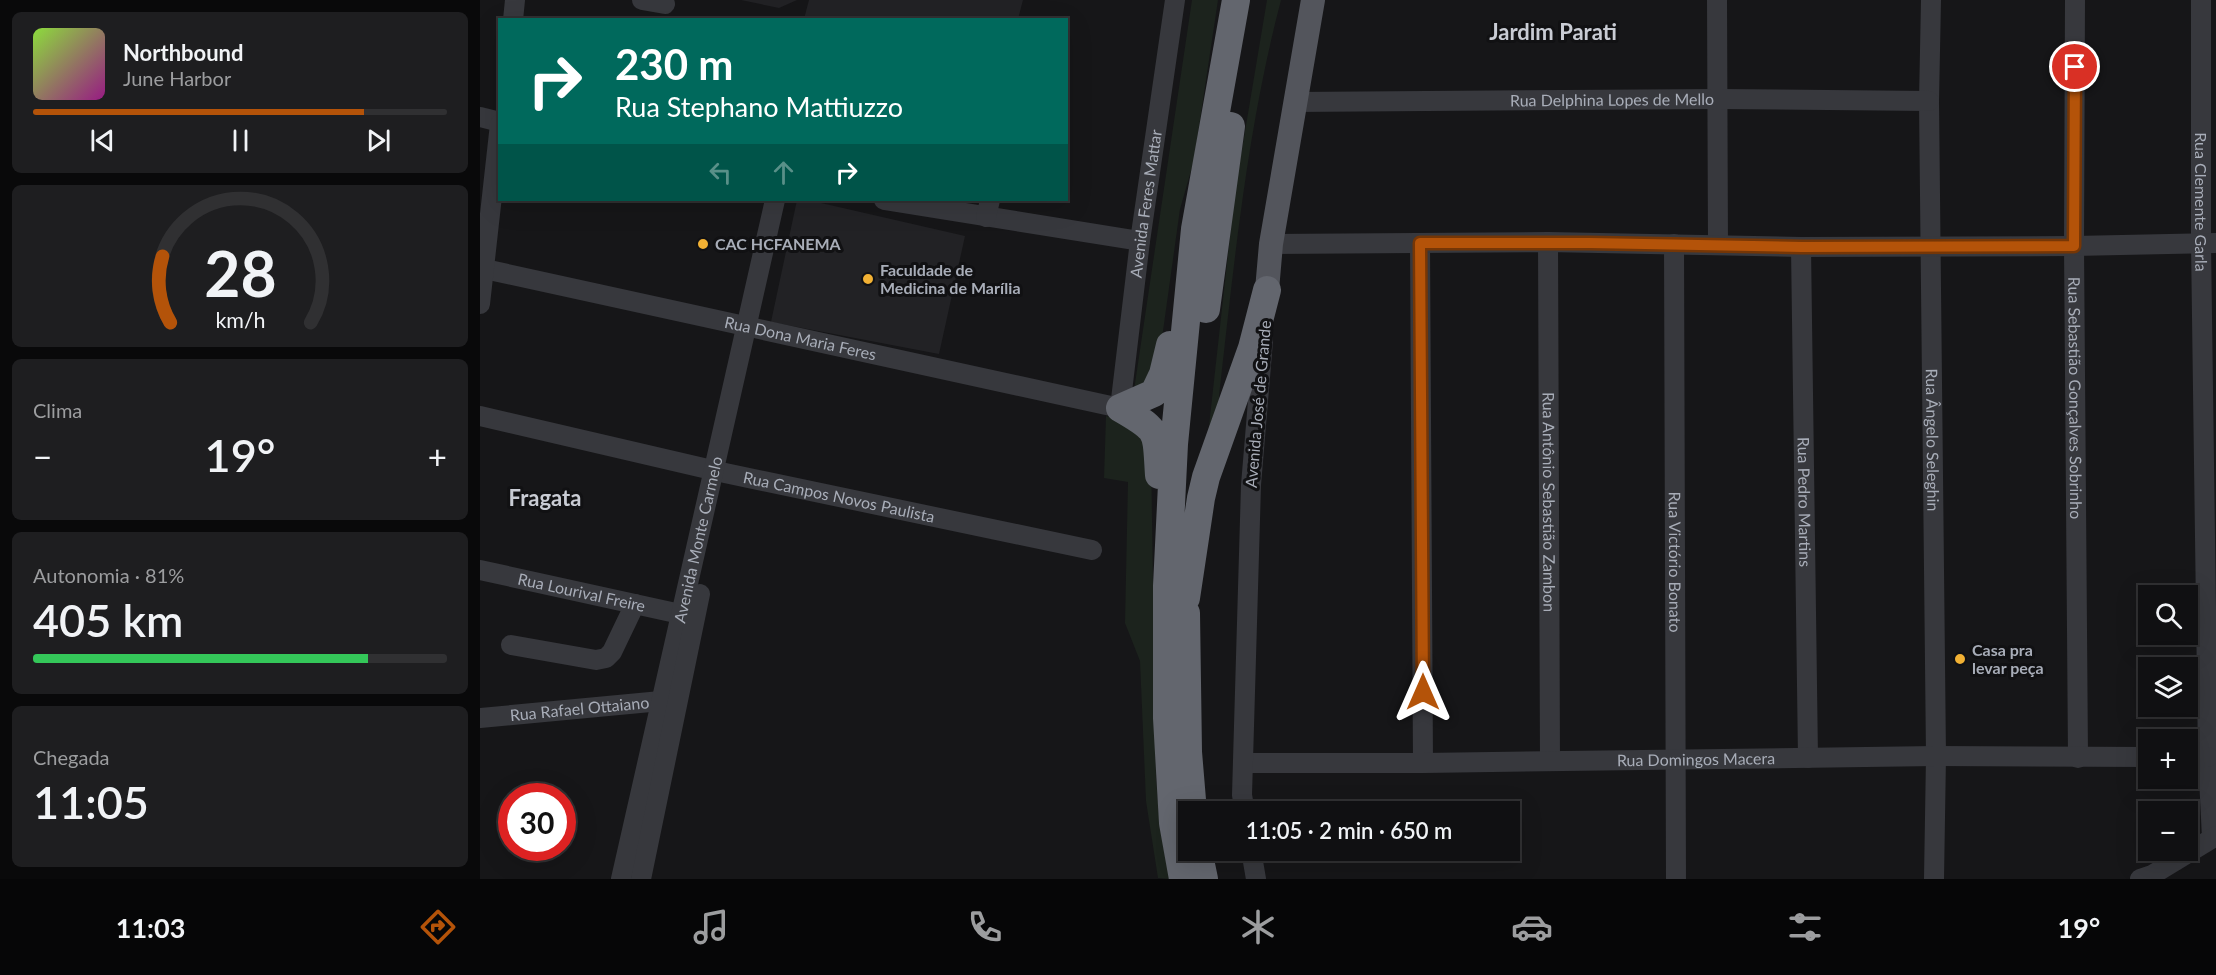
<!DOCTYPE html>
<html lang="pt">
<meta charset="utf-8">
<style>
:root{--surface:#101012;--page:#1e1e20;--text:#f1f3f6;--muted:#9c9d9f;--line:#303032;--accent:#b45309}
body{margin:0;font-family:Lato,sans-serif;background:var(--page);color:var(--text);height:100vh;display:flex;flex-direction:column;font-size:22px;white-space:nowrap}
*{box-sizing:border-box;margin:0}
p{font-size:20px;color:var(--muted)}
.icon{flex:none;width:33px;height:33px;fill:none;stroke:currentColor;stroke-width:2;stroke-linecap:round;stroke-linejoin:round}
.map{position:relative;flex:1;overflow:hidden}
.drawer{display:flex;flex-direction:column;gap:12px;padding:12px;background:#09090a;width:480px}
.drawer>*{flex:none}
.banner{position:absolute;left:18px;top:18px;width:570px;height:183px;border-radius:0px;box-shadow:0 6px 24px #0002,0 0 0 2px var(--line);background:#00695c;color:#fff;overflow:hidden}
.fabs{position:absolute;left:1658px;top:585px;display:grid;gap:12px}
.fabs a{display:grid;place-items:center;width:60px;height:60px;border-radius:0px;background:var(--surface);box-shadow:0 6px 24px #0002,0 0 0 2px var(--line);font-size:30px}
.speed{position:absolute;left:18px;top:783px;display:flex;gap:12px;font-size:30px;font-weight:700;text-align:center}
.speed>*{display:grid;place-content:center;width:78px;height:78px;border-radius:50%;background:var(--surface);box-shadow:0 6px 24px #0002,0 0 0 2px var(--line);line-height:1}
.speed .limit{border:9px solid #d22;background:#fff;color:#111}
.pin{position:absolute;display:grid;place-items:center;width:51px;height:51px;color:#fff;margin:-26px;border:3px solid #fff;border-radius:50%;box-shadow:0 2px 6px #0007}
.me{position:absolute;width:66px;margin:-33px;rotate:0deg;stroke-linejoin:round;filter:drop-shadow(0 0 4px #0008)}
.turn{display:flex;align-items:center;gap:21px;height:126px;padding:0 18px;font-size:27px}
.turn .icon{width:78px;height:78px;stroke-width:2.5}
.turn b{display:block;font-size:42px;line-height:51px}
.lanes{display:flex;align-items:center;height:57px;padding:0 18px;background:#0003;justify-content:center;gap:30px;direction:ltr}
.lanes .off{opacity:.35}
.big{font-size:45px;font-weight:600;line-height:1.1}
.drawer .tile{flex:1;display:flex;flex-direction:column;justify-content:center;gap:9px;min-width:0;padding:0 21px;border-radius:9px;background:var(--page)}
.drawer .dial{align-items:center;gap:0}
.dial svg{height:156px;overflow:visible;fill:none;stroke:var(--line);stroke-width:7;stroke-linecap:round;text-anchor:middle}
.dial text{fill:var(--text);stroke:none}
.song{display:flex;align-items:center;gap:18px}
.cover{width:72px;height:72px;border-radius:9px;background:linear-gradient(135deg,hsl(90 70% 55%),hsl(310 70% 35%))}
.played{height:6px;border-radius:3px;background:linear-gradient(90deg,var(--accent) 80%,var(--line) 80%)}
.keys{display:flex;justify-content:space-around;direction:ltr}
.heat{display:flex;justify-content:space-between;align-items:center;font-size:33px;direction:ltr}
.charge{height:9px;border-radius:4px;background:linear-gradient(90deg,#34c759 81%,var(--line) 0)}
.trip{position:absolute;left:698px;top:801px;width:342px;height:60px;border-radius:0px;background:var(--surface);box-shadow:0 6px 24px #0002,0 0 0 2px var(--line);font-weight:600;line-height:60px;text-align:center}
.dock{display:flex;height:96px;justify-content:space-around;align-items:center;background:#060607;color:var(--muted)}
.dock .icon{width:42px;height:42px}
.dock .active{color:var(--accent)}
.dock b{font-size:27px;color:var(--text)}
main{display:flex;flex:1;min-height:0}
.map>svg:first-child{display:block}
</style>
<main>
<section class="drawer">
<div class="tile">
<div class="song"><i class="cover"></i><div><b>Northbound</b><p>June Harbor</p></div></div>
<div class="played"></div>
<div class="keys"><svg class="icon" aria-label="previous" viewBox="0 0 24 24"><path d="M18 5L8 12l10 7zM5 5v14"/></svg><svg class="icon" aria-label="pause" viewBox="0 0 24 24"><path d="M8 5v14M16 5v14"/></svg><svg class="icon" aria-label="next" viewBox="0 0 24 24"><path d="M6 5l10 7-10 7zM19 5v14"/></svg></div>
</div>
<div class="tile dial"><svg viewBox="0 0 100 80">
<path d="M14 69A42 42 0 1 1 86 69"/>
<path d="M14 69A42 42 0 0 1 10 35" stroke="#b45309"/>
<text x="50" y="56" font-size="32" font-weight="700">28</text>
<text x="50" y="72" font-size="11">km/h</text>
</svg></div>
<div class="tile"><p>Clima</p>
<div class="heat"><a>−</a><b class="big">19°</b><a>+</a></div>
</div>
<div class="tile"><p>Autonomia · 81%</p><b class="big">405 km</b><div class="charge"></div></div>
<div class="tile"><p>Chegada</p><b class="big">11:05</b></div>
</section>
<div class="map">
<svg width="1736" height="879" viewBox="0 0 1736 879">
<rect width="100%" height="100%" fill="#161618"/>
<path fill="#222225" d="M261,0h56l-18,8z
M329,0h214l-5,19h-214z
M317,200h11l157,36 -26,118 -168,-32z"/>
<path fill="#1c231d" d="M712,0h26l-24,160 -14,49 -23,165 -24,23z
M787,0h14c-34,129 -47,264 -62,396v23l-13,34 29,-262z
M626,416l30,9 15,28 5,325 4,48 9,53 -11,-1 -12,-77 -6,-140 -15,-38 3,-141 -24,-4z"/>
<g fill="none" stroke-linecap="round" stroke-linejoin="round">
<g stroke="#37383d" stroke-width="20">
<path d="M162,0l23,4"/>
<path d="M1237,0l1,245"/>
<path id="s1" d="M1451,0l-2,101 7,655 -2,123"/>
<path id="s2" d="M1595,0l-1,246 4,512"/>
<path id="s3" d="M1721,0v243l7,514 4,81"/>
<path d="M33,20l2,-20"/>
<path id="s4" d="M814,102l424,-3 211,2"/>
<path d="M0,117l20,5"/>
<path d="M404,200l256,41"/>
<path d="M506,217l4,-17"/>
<path id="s5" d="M1068,242l2,519"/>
<path d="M940,243l3,520"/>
<path d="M791,244l277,-2 253,5 273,-1 142,-3"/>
<path id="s6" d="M1194,244l2,635"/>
<path id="s7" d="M1321,247l7,511"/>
<path id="s8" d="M0,268l640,140 20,-167 35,-241"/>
<path d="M0,304l20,-180"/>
<path id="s9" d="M0,416l245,57 367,77"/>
<path id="s10" d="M0,570l214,47"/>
<path d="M31,645l85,15 10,-2 6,-6 23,-48"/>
<path id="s11" d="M0,718l181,-17 11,6"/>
<path d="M1707,757h21"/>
<path id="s12" d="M763,763h180l513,-7 212,1"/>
<path d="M765,812l-3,-17 9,-310 12,-144"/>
<path d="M771,850l5,29"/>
<path id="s13" d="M141,879l154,-679"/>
<path d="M161,879l59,-285"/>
<path d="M1660,879l12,-4 64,-39"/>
</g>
<path stroke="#53555c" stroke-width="24" d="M787,290l4,-46 42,-244"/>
<path stroke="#63666e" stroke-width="28" d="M726,309l25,-183
M640,408l34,-15 9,-19 7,-29
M640,408c40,23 36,22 39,67
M706,598l15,-100 5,-21 46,-129 15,-58
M706,613l2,139 5,60
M718,850l6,29
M703,879l-10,-56 -6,-105v-132l7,-142 21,-215 41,-229"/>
</g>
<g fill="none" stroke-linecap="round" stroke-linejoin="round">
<g stroke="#753606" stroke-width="15">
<path id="route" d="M943,692l-3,-449h170l212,4 272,-1 1,-179"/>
</g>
<use href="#route" stroke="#b45309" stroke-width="10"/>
</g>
<g fill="#f2b134" stroke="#111113" stroke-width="2">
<circle cx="223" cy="244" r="6"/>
<circle cx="388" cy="279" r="6"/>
<circle cx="1480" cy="659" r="6"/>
</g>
<g text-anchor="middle" stroke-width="6" stroke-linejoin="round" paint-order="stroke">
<g font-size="16" fill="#a8adb8" stroke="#111113">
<text dy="6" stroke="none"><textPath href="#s4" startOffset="318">Rua Delphina Lopes de Mello</textPath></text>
<text dy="6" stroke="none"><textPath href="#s3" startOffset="202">Rua Clemente Garla</textPath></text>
<text dy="6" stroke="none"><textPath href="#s8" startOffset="861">Avenida Feres Mattar</textPath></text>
<text dy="6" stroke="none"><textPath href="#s8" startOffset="328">Rua Dona Maria Feres</textPath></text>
<text dy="6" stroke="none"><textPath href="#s2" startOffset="398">Rua Sebastião Gonçalves Sobrinho</textPath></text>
<text transform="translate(778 404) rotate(-85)" y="6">Avenida José de Grande</text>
<text dy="6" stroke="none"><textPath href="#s1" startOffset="440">Rua Ângelo Seleghin</textPath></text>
<text dy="6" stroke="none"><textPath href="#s9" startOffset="368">Rua Campos Novos Paulista</textPath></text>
<text dy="6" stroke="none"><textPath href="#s5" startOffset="260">Rua Antônio Sebastião Zambon</textPath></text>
<text dy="6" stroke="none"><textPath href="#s7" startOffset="255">Rua Pedro Martins</textPath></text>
<text dy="6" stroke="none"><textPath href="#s13" startOffset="348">Avenida Monte Carmelo</textPath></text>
<text dy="6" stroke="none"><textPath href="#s6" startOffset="318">Rua Victório Bonato</textPath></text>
<text dy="6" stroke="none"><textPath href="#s10" startOffset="104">Rua Lourival Freire</textPath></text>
<text dy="6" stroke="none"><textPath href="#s11" startOffset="100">Rua Rafael Ottaiano</textPath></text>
<text dy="6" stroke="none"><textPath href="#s12" startOffset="453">Rua Domingos Macera</textPath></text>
</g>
<g font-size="16" font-weight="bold" fill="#a8adb8" stroke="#111113" text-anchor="start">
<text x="235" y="250">CAC HCFANEMA</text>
<text x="400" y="276">Faculdade de<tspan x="400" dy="18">Medicina de Marília</tspan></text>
<text x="1492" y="656">Casa pra<tspan x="1492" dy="18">levar peça</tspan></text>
</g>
<g font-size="22" font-weight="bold" fill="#c9ccd4" stroke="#111113">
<text x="1073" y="40">Jardim Parati</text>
<text x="65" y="506">Fragata</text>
</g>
</g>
</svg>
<div class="fabs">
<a><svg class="icon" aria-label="search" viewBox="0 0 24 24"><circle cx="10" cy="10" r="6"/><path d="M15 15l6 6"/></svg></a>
<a><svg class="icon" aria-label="layers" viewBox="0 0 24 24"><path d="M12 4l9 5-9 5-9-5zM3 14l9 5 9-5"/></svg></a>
<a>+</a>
<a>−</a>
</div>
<div class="speed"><div class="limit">30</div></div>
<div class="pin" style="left:1595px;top:67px;background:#d93025"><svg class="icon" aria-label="arrive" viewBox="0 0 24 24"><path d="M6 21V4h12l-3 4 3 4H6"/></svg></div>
<svg class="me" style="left:943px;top:692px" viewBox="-20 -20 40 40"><path d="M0-17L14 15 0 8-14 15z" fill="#b45309" stroke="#fff" stroke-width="4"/></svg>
<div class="trip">11:05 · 2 min · 650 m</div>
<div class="banner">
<div class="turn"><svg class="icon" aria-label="right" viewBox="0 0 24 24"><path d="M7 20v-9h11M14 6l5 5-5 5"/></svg><div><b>230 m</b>Rua Stephano Mattiuzzo</div></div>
<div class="lanes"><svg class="icon off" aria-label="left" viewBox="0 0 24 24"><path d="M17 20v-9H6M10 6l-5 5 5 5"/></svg><svg class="icon off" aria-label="ahead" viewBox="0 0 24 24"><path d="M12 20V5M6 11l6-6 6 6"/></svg><svg class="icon" aria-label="right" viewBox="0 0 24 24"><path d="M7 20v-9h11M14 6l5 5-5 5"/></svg></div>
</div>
</div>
</main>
<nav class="dock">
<b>11:03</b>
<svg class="icon active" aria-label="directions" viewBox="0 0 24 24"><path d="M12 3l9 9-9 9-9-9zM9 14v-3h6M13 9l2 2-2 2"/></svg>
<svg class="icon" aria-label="music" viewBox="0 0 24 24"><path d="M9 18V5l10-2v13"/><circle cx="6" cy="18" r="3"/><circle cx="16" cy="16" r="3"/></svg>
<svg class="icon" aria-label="phone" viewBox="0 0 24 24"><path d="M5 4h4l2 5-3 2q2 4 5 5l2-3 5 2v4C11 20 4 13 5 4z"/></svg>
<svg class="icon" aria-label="climate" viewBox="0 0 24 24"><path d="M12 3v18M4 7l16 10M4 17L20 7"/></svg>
<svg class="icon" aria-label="car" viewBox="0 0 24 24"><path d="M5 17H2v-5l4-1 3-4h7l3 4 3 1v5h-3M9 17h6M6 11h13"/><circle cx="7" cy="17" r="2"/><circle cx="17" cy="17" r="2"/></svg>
<svg class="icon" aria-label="filters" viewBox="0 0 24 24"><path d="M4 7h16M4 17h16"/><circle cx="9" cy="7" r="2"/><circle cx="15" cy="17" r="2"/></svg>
<b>19°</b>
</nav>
